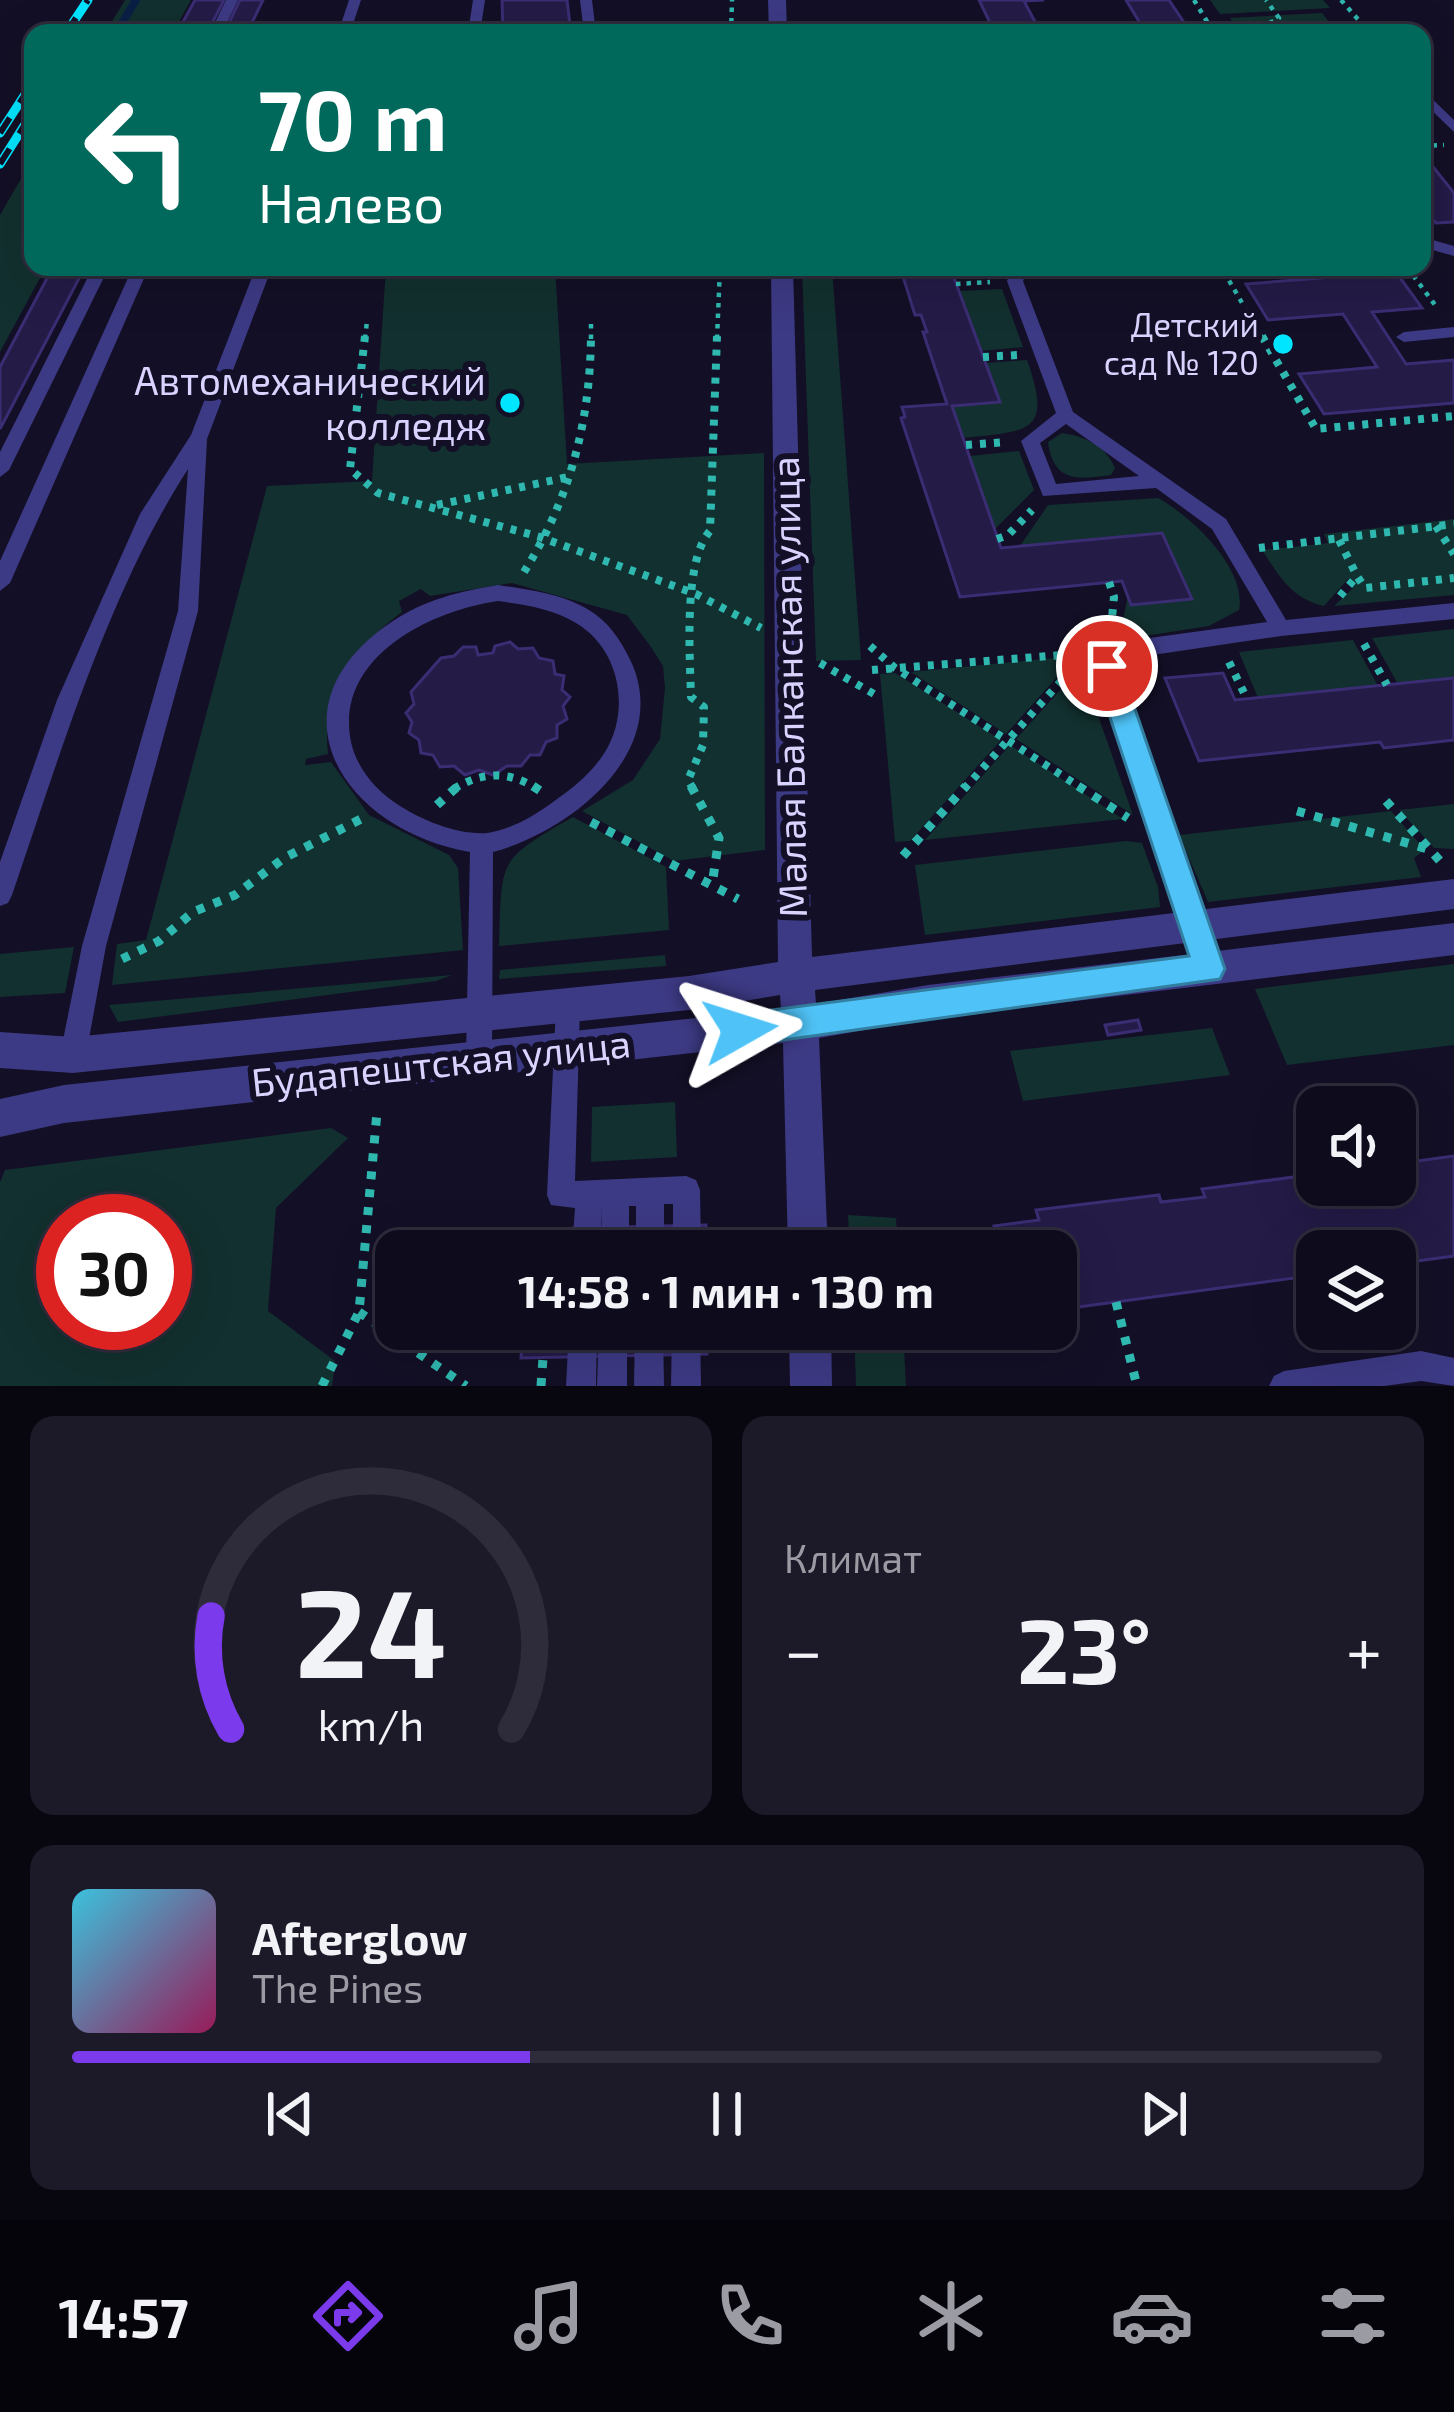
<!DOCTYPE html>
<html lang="ru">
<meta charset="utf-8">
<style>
:root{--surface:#0e0b1c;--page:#1c1929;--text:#f1f3f6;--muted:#9b9ba3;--line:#2e2b3b;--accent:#7c3aed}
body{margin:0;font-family:"Exo 2",sans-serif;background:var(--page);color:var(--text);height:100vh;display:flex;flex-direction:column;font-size:45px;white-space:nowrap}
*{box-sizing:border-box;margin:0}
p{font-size:39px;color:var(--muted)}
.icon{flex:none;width:66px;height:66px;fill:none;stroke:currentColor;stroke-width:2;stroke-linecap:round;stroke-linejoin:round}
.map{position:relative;height:1386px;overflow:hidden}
.sheet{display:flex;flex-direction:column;gap:30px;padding:30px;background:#08060f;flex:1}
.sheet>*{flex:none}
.hud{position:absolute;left:24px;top:24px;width:1407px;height:252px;border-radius:24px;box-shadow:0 12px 48px #0002,0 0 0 3px var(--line);background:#00695c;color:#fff;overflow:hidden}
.buttons{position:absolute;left:1296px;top:1086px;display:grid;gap:24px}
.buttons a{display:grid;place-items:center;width:120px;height:120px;border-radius:24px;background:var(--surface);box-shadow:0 12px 48px #0002,0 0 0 3px var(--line);font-size:60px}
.speed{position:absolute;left:36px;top:1194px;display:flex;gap:24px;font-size:60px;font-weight:700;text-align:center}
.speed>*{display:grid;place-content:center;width:156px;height:156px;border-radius:50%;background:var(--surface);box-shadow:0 12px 48px #0002,0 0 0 3px var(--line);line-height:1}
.speed .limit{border:18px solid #d22;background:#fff;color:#111}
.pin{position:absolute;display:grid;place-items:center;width:102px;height:102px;color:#fff;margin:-51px;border:6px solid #fff;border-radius:50%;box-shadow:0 3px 12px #0007}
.me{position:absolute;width:132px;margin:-66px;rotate:84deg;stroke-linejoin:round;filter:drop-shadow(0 0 9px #0008)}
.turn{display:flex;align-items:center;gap:42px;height:252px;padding:0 36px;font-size:54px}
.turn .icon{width:156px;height:156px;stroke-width:2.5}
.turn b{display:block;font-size:84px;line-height:102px}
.big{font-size:90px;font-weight:700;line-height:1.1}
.sheet .card{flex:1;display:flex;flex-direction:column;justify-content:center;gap:18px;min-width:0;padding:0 42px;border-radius:24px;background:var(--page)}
.sheet .dial{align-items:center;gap:0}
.dial svg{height:312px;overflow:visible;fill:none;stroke:var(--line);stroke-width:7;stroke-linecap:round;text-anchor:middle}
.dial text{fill:var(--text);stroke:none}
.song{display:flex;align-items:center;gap:36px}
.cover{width:144px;height:144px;border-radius:18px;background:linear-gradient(135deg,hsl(190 70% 55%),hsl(330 70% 35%))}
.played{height:12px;border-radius:6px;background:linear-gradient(90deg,var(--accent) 35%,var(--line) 35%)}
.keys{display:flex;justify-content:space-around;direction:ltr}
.heat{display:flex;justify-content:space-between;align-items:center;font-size:66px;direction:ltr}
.sheet .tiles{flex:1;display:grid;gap:30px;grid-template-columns:1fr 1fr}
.card:last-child{grid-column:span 2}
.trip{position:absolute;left:375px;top:1230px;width:702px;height:120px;border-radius:24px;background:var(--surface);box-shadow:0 12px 48px #0002,0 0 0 3px var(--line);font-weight:700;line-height:120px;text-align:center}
.dock{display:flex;height:192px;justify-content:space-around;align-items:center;background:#06040b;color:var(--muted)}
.dock .icon{width:84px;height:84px}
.dock .selected{color:var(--accent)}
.dock b{font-size:54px;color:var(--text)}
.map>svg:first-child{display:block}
</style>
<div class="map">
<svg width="1454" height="1386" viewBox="0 0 1454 1386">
<rect width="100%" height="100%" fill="#130f26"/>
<path fill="#12302f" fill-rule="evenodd" d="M125,0h66l-18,33h-68z
M1210,0h113l7,8 -110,6z
M1322,13l14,18 -96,2 -10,-15z
M33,158v109h13l-46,85v-137z
M386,267h169l12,197 197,-11 1,397 -91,11 -92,-50 51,-31 27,-41 5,-51 -2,-22 -12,-19 -24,-32 -115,-32 -82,13 -9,-7 -22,12 3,11c-48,36 -81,79 -74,142l-22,5 -1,6 26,-3 38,53 80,40 9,13 5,82 -351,35 5,-41 29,-4 121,-454 105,-5z
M802,267h30l29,393 -45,1z
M1002,289l21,58 -43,4 -22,-60z
M1027,360c26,73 3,71 -64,78l-11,-32 33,-43z
M1062,433c22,3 44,13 53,35l-4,7c-34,5 -58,7 -63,-33z
M1019,451l15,39 -40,40 -24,-74z
M1158,498c33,18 89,70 81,112l-30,16 -90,14 9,-45 4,10 60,-6 -30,-66 -142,13 28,-41z
M1454,519v76l-120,11 20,-19 -5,-9 -25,28c-32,-7 -45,-30 -62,-56l66,-7 -4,-9z
M1454,629v49l-56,6 -26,-46z
M1353,640l25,46 -120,12 -19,-46z
M1076,656l-70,78 -95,-62z
M1081,667l52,148 -117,-76z
M895,673l106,67 -91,101 -15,1 -15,-168z
M1010,745l113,74 -198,21z
M1454,804v45l-20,-1 -35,-38z
M1391,811l34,39 -11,8 7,19 -213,25 -29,-67z
M573,817l93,50 3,63 -170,16c3,-87 -3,-85 74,-129z
M1126,841l16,2 16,44 2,20 -235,28 -10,-70z
M74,947l-9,46 -65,4v-43z
M665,955l1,11 -167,13 1,-9z
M1454,964v81l-167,20 -32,-76z
M452,975l-16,6 -318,41 -9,-17z
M1212,1028l18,47 -207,26 -13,-50z
M675,1102l2,55 -86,5 1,-55z
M331,1128l17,10 -72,70 -8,103 67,50 -3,25h-332v-204l5,-12zM165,1221v102h-102v-102z
M848,1215l48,3 2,33h-48z
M854,1329h49l3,57h-50z"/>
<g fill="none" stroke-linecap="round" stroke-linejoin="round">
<path stroke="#0a1f44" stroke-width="8" d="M116,33l20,-33
M25,185l8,-14"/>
</g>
<path fill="#241b47" stroke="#3b2d73" stroke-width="3" d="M195,0h29l-17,33h-30z
M240,0h23l-16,33h-23z
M502,0h65l4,33h-68z
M979,0h65l-20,1 17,32h-46z
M1126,0h43l22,33h-45z
M1422,153l32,40v29l-18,1 -14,-15z
M53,267h32l-85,162v-62z
M900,267h50l50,135 -48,4 49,142 161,-15 30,66 -61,6 -9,-24 -162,16 -59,-179 4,-1 -3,-10 45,-3 -24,-72h4l-6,-17h-6z
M1396,272l26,36 -50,4 34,52 48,-4v43l-130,11 -25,-40 78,-7 -34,-53 -75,6 -22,-36z
M510,642l8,7 15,-1 6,10 14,3 2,13 9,2 -2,14 8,7 -7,9 4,13 -10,6v13l-11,4 -6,13h-10l-9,11h-14l-14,9 -14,-5 -14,5 -11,-9 -14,1 -7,-12 -12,-2 -2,-13 -10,-7 3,-11 -6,-9 8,-9 -3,-12 30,-34 13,-2 9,-9h13l2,8 15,-2 2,-7z
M1223,673l12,27 219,-22v62l-70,8 -4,-6 -181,19 -34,-83z
M1138,1020l3,10 -33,5 -3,-10z
M1454,1156v100l-59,8v-13h-78v24l-261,35v-59h-56l-6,-25 45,-6 -3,-10 123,-15 2,7 44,-5 -3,-8 115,-15v11h78v-21z
M706,1225v26h-134l1,-23z
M523,1329h184v25l-186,4z"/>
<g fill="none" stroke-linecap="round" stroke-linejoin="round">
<path stroke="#2fb8b0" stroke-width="4.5" stroke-dasharray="4.5 6" stroke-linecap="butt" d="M1194,0l20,33
M1341,0l29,33
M731,33l1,-33
M1251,33l28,-15 -13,-18
M1422,146l22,-1
M1407,267l31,42
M956,284l34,-2
M365,339l2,-18
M591,339v-20
M717,339l3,-72
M1263,339l-36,-62 123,-10"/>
<path stroke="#2fb8b0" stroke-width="8" stroke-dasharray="6 8" stroke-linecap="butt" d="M365,336l-15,133 28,24 162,44 156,57 65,34
M1262,336l54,93 138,-13
M983,357l35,-2
M966,445l40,-3
M437,505l136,-29
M1436,526l18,28
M997,539l11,-4 24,-25
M1339,540l18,36
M1259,548l195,-24
M524,572c46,-74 66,-149 67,-236
M1109,582l5,15 -3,31
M1340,596l17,-20 8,12 89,-10
M1364,644l23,41
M870,646l25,22 188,121
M1229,662l18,37
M820,663l54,31
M872,670l215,-17
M454,789c28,-18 56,-18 83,0
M693,789l-5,-9 15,-35 1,-38 -13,-10c-1,-41 -8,-136 19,-166l7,-195
M964,789l117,-130"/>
<path stroke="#2fb8b0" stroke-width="9" stroke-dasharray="8 10" stroke-linecap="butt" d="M533,786l9,6
M691,786l28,52 -7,47
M1078,786l50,32
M1386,801l55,61
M437,805l21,-19
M1297,811l134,39
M591,822l147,77
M903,856l63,-70
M122,959l37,-18 34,-29 42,-17 49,-37 77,-39
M1306,1276l11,33
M1116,1302l21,84
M359,1312l107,74
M1324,1329l7,21
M322,1386l37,-74 18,-200
M541,1386l2,-28"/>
<path fill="#3d3a85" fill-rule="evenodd" d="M226,0h12l-16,33h-12z
M349,0h12l-11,33h-12z
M473,0h12l-5,33h-12z
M580,0h12l4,33h-12z
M1422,89l32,31v12l-32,-31z
M1422,237l32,9v10l-32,-9z
M93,267h16l-100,203 -9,7v-25z
M133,267h16l-139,316 -10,8v-30z
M256,267h16l-65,172 -9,172 -92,335 -20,109 -4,9 -9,4 -9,-4 -4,-9 22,-109 96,-335 10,-142c-80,124 -128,286 -176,426l-4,8 -8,3v-44l57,-162 83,-186 51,-79z
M1013,267h16l-6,14 50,131 153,107 60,101 168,-17v16l-173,17 -162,24 -2,6 104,303 -3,8 -9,4 -9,-4 -3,-8 -100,-303 7,-17 16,-7 147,-20 -55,-93 -56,-41 -113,8 -22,-55 35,-28 -49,-132zM1066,424l73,52 -83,8 -16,-41z
M1454,327v10l-50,5 -8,-5 8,-5z
M498,585c33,5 69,9 97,29 18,13 29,32 38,52 36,89 -65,166 -140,186l-1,207 -4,9 -9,4 -9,-4 -4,-9 4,-207c-127,-22 -207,-145 -77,-231 31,-21 68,-30 105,-36zM498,601c28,4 53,7 78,22 44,26 55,87 29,129 -14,22 -32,36 -52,50 -19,14 -43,28 -66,31 -29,2 -63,-12 -87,-27 -23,-14 -43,-37 -49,-64 -17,-84 78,-131 147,-141z
M568,995l9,3 3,9 -5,174 111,-5 10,4 4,10 1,61h-28v-47h-9v47h-28v-45h-7v45h-28l1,-44 -2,44h-28l3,-43 -24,-3 -4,-10 9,-188 3,-9z
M569,1329h28l-1,57h-30z
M599,1329h28v57h-30z
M635,1329h28l1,57h-30z
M672,1329h28l1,57h-30z
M1421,1351l33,7v28l-33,-5 -37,5h-115l5,-10 10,-5z"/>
<path fill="#3d3a85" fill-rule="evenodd" d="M768,0h18l1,33h-18z
M771,267h22l19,690 642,-78v30l-639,81 1,14 112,-19 526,-62v32l-526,64 -109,19 9,213h-40l-5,-208 -719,80 -64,14v-38l64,-14 717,-76 -1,-14 -91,15 -616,63 -73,-5v-36l73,5 616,-61 89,-14z
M789,1329h42l1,57h-42z"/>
<g stroke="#00e5ff" stroke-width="9">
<path id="rail" d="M66,33l22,-33
M0,133l33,-51
M0,164l29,-46"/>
</g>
<use href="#rail" stroke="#130f26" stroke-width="6" stroke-dasharray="18" stroke-linecap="butt"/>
</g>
<path fill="#4fc3f7" stroke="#337fa1" stroke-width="3" d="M1107,655l13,11 105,303 -5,10 -480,67 -11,-4 -5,-12 5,-11 11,-5 449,-58 -96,-290z"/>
<g fill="#00e5ff" stroke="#130f26" stroke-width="4.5">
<circle cx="1283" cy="344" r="12"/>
<circle cx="510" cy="403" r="12"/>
</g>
<g text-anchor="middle" stroke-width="12" stroke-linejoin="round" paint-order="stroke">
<g font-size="33" fill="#d9d4ff" stroke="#130f26" text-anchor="end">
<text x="1259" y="337">Детский<tspan x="1259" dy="38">сад № 120</tspan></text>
</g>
<g font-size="39" fill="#d9d4ff" stroke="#130f26" text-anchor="end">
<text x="486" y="395">Автомеханический<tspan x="486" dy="45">колледж</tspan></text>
</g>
<g font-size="39" fill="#d9d4ff" stroke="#130f26">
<text transform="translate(789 687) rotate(-91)" y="14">Малая Балканская улица</text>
<text transform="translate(441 1063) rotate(-6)" y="14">Будапештская улица</text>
</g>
</g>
</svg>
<div class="buttons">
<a><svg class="icon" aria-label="sound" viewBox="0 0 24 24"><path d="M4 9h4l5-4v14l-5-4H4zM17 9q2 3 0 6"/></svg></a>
<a><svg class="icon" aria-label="layers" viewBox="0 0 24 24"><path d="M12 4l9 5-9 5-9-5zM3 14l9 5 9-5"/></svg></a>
</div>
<div class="speed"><div class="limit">30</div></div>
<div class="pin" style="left:1107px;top:666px;background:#d93025"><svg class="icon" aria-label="arrive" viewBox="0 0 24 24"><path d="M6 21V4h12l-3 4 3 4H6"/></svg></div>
<svg class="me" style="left:740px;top:1030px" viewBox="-20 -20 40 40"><path d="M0-17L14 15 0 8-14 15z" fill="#4fc3f7" stroke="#fff" stroke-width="4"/></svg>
<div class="trip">14:58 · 1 мин · 130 m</div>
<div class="hud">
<div class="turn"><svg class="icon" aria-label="left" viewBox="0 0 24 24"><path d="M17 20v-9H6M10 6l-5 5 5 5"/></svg><div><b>70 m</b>Налево</div></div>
</div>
</div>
<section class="sheet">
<div class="tiles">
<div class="card dial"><svg viewBox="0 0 100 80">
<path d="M14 69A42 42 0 1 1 86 69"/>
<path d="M14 69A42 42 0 0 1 9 40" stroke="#7c3aed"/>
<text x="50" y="56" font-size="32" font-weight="700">24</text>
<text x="50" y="72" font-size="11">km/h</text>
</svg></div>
<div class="card"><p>Климат</p>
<div class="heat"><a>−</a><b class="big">23°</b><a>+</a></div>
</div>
<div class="card">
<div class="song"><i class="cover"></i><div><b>Afterglow</b><p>The Pines</p></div></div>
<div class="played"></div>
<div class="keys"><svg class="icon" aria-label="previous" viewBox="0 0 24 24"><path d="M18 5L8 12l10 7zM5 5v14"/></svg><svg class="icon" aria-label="pause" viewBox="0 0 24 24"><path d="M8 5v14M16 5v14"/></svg><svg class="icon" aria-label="next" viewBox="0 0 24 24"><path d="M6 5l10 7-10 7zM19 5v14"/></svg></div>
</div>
</div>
</section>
<nav class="dock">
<b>14:57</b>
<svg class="icon selected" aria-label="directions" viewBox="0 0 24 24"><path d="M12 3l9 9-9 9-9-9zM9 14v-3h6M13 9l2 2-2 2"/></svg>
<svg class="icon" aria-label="music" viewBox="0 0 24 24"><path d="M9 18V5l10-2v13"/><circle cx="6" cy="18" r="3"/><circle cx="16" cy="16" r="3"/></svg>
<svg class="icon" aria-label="phone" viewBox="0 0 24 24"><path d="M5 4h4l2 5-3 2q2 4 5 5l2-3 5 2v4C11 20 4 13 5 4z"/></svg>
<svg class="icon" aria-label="climate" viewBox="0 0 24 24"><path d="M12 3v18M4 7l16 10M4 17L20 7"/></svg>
<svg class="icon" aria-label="car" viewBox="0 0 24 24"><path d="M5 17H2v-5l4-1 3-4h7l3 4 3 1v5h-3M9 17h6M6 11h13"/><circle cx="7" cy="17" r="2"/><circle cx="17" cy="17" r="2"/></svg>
<svg class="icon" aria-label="filters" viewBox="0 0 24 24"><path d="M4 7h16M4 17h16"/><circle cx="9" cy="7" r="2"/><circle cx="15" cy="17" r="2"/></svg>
</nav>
